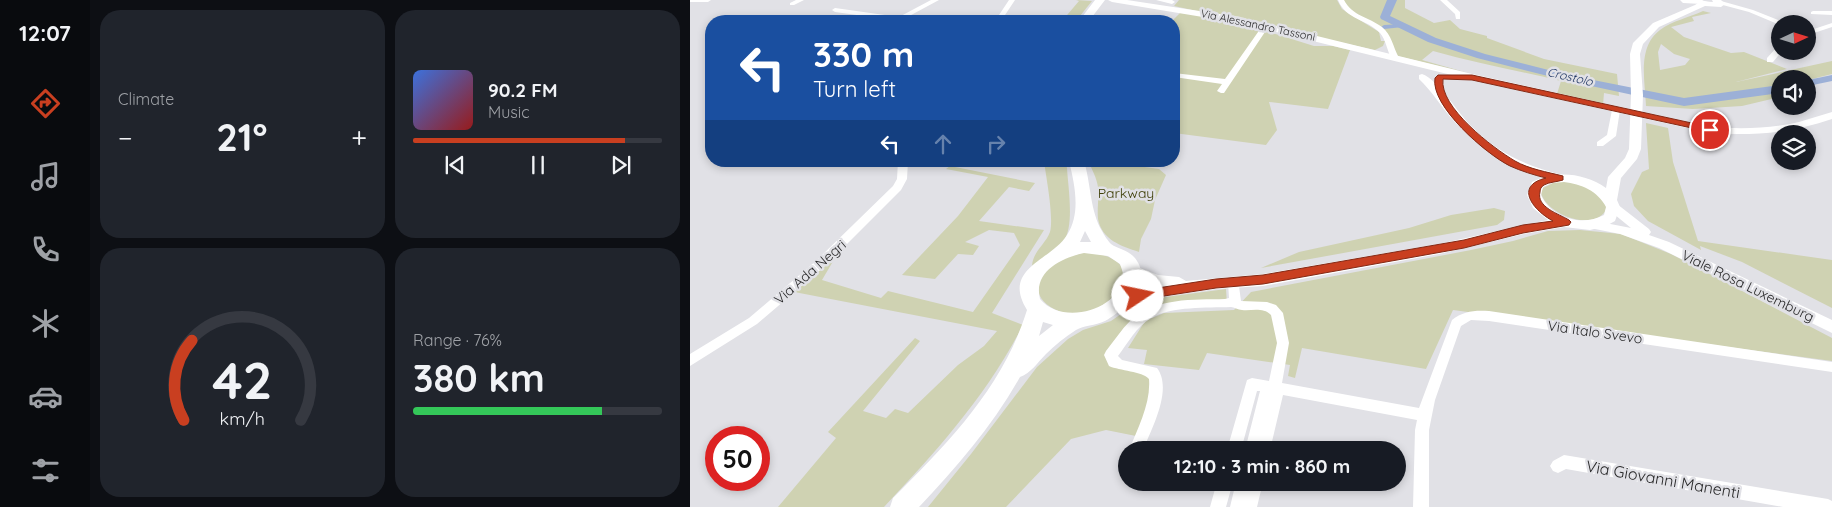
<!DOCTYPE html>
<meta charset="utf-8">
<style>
:root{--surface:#171b24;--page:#20242c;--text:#f1f3f6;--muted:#9ea1a6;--line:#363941;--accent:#c93f20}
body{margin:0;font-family:Quicksand,sans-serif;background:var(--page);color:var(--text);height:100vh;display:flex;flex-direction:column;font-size:19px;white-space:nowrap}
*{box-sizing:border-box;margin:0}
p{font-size:16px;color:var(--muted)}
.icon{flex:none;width:28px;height:28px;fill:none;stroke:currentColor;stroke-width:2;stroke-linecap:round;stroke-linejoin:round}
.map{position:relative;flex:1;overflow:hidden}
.side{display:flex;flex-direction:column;gap:10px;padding:10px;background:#0d0f14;width:600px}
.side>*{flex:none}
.hud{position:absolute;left:15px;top:15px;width:475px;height:152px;border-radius:20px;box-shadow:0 2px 8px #0003;background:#1a4fa0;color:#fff;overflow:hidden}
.needle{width:32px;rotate:86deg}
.fabs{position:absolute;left:1081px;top:15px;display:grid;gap:10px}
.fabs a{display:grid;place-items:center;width:45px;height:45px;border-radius:50%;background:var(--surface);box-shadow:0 2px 8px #0003;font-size:25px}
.speed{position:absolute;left:15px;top:426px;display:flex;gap:10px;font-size:25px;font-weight:700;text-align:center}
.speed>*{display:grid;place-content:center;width:65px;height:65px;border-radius:50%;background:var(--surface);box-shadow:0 2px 8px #0003;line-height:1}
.speed .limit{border:8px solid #d22;background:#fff;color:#111}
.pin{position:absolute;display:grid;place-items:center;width:42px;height:42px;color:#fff;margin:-21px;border:2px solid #fff;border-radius:50%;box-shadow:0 1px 5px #0007}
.me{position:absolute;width:55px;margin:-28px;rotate:79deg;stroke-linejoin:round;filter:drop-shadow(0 0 4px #0008)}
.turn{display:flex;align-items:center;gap:18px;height:105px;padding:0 25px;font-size:22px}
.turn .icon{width:65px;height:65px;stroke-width:2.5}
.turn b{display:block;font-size:35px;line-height:42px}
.lanes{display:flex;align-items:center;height:48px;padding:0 25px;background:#0003;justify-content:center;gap:25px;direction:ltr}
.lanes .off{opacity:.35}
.big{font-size:38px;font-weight:700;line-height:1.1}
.side .tile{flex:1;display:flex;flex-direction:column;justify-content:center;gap:8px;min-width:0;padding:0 18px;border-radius:20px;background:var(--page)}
.side .dial{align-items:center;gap:0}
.dial svg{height:130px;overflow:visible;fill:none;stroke:var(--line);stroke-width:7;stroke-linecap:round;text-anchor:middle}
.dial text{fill:var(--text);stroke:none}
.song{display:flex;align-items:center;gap:15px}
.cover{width:60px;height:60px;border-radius:8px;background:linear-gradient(135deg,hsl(220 70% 55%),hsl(0 70% 35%))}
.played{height:5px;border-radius:2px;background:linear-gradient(90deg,var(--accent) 85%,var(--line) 85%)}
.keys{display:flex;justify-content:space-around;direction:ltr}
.heat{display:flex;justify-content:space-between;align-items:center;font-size:28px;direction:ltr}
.charge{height:8px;border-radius:4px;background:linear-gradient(90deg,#34c759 76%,var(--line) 0)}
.side .tiles{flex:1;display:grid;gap:10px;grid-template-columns:repeat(2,1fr)}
.trip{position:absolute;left:428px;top:441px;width:288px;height:50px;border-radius:25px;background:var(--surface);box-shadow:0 2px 8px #0003;font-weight:700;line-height:50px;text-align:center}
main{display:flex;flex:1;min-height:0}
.tab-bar{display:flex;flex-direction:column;width:90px;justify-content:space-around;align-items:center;background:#090b0e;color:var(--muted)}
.tab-bar .icon{width:35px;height:35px}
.tab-bar .selected{color:var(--accent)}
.tab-bar b{font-size:22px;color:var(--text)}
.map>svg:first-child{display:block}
</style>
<main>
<nav class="tab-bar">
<b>12:07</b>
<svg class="icon selected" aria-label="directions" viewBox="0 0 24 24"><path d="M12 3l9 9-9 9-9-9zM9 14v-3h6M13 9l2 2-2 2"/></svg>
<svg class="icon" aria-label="music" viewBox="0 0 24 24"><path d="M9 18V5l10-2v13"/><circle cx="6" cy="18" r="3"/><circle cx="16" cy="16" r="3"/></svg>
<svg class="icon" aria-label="phone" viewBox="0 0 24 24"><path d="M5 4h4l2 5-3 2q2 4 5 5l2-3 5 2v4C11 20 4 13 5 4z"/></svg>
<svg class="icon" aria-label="climate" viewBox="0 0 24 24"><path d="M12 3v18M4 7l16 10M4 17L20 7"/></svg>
<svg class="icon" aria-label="car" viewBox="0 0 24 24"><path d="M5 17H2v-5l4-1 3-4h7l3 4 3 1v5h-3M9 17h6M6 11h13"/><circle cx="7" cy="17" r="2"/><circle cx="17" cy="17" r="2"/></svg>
<svg class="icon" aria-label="filters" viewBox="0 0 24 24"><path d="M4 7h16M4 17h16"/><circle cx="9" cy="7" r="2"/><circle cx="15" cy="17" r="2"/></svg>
</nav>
<section class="side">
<div class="tiles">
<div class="tile"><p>Climate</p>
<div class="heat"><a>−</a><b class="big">21°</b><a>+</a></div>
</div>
<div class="tile">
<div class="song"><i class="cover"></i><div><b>90.2 FM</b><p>Music</p></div></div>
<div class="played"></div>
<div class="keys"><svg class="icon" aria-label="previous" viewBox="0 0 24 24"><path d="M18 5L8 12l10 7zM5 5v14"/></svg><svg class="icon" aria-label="pause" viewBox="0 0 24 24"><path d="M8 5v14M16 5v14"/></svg><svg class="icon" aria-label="next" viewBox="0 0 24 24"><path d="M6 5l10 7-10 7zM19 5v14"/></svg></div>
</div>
<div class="tile dial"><svg viewBox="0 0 100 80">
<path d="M14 69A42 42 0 1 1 86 69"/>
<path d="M14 69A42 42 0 0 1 19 20" stroke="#c93f20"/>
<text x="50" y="56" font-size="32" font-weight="700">42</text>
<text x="50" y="72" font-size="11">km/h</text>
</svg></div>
<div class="tile"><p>Range · 76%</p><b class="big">380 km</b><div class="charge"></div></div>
</div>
</section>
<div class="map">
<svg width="1142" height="507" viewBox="0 0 1142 507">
<rect width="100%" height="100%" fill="#e1e1e6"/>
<path fill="#cfd2b2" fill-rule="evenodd" d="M386,0l16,1 -16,20h-14l17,-20z
M489,0h158l5,9 37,23 2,9h4l-2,5 -8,4 -201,-44z
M653,0h62v8l29,15 16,-3 10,9 27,7v2l57,21 73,15 2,22 -15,-3 -1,12 -46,-11 4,-13c-42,-10 -85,-18 -128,-30l-11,9 46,13 -71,-17 -10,-22 -37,-24z
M1013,11l8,2 -19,4 2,4 -23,6 13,10 47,16 13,-1 43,17 -51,13 96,-21v13l-24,6 -28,-1v7l-16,4 8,5 8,-2v4l-38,9 -49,3 -47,-3c-1,-25 -9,-59 14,-76 12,-9 30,-13 43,-19zM971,44l13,10 16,5 -5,6 -25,5 -2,-18z
M490,13l18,1 66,14 -1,2 51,16h19l17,4 -22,59 -59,-7 8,28 -11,15 -92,-12 -2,-112z
M956,123l22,5 5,34 25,79 134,19v48l-90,-46 -42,-16 1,4 -53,-29 -14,-15 -3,-12 11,-22 7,-3z
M354,161h21l2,7c1,19 8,59 -4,74 -8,9 -21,16 -31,24 1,-15 13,-21 18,-34 4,-15 -4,-55 -6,-71z
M398,161h28v2l43,6 7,6 -11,25 -4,19 -10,20 -2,13c-18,-6 -37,-12 -41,-33 -1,-10 1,-21 0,-32 -1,-8 -6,-18 -10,-26z
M260,166l85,17 -6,8 -20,-4 -30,34 65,9 -52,83 31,12c-35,69 -87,127 -139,182h-106l58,-69 -8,-6 87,-94 5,3 -57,70 23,7 9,-9 13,4 50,-48 26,-19 13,-15 -208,-40 56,-50 -23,39 59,18 7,-7 85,21 47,-67 -6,-12 -25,-3 -24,12 14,4 -6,9 -15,-1 -23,25 -33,-4 56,-59 30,-39 -42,-8z
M865,182c6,0 13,-1 20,0 10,2 41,19 28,32 -16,16 -57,-1 -62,-21l2,-5z
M804,208l11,3 -1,9 -7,5 -236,43 38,-16 110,-24 42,-13z
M890,230l41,4 50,20 161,84v23l-379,-51 -27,59 -124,-21 -7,30 -7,-2 2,-11 -83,-12 -8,17 -55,-6 3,-14 -19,-2 17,-27 19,-8 70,-3 17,-18 220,-42 42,-9 35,-10z
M395,252c80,6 19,75 -24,60 -29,-11 -30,-32 -5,-50 8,-5 20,-7 29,-10z
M536,289l1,15 -60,3 -33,17 -20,38 40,11 -13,64 -35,-7 -35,9 -65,68h-78l43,-53 66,-87 31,-28 15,-9 28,-9 23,-16 24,-7z"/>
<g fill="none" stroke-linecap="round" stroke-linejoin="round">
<path fill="#9cb0d7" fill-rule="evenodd" d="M711,24l2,1v2l-19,2 -3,-2 3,-2z"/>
<path fill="#9cb0d7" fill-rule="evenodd" d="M697,0h10l-7,16 46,22 49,16 83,21 116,23 96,-13v8l-96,13 -116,-25 -91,-23 -49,-16 -47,-23 -1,-2z
M1142,75v6l-24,5v-6z"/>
<path fill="#fff" fill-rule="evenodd" d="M0,0h21l-3,2h-18z
M106,0h8l-10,5h-4v-2z
M241,0h8l-39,21 -65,-9 -3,-2 3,-2 64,9z
M319,0h6l-14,21h-6z
M466,0h16l3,2 -3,2z
M648,0h6c8,16 25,17 38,27 10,8 11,20 17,31l-1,2 -7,-2c-4,-8 -5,-18 -11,-25 -13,-14 -34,-13 -42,-33z
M750,0h7l13,12v7h-4l-1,-5z
M990,0h22l3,2 -3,2 -19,-1z
M1031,1l32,9 35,14 -8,1 -31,-13 -30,-8v-2z
M1123,11h19v4l-21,-1v-2z
M1142,23v4l-24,8v-4z
M573,25l6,1 -45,67h-3l-4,-2 5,-7 -48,-7v-4l51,6z
M1087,47h3v4h2l-9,11h-6v-4z
M926,107l4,3 -4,26 -13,10h-6v-4l10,-7 5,-25z
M208,161h10l-1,18 -6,11 -76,76 -68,58 -67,42v-12l59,-36 68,-58 76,-74 4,-7z
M544,278l4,1 3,22 26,1 9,3 7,8 6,30 -7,40 137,25 33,-88c11,-9 23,-10 37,-9l343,51v10l-343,-51 -18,-1 -10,6 -26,74 -6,30v77h-16l2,-77 2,-10 -134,-25 -13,55h-25l15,-59h-3l-16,59h-14l20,-70 5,-2 17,3 8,-38 -6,-28c-8,-8 -19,-4 -29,-5 -4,0 -8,-3 -11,-3 -25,1 -58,-1 -80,11 -15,9 -23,25 -33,38l4,4 35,8c16,21 -5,60 -14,82h-14c9,-22 22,-47 20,-71 -7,-8 -29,-8 -40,-13l-5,-11 2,-4c8,-10 15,-21 24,-30 26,-24 63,-21 95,-22l4,-1 -1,-16 2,-3z
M874,455l264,44 4,2v6h-49l-217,-38 -8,4 -5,-2 -3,-5 3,-5z
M527,482h16l-7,25h-16z
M546,482h27l-6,25h-27z"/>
<path fill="#fff" fill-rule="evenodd" d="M418,0h19l112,17 229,56 242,54c30,2 59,2 89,-5 11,-3 22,-7 33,-10v7c-40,14 -80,17 -122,14l-242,-54 -229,-56 -127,-21z
M732,74c16,5 37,41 50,53 26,26 56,40 91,48l2,3 -2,3 -4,1c-42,-10 -76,-29 -105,-61 -13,-14 -22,-30 -35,-42v-4z
M923,203l4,1 32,25 2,3 -2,3 20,7 163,78v13l-173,-85 -39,-14 -30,-6 -2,-3 2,-3 5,-1 36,7 -22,-18 -2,-3z"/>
<path fill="#fff" fill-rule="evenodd" d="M1006,0c6,0 12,2 17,2l-1,-2h9l4,4 -4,3 -16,-1 -46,21 -16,17 -3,10 3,41 -2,54 -4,10 -16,19 -4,22 3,7 -5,14 -9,5 -16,4 -26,-3 -40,7 -85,20 -176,32 -47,3 -63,9 -32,9 -6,-2 -2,-4 2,-4 41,-11 -29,-11 -3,-4 3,-4 5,-2 26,10 21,2 7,4 77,-7 176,-30 109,-24 -15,-12 -6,-13 5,-13c24,-12 52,-9 74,6l2,-11 17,-19 4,-9 2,-54 -1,-41 3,-11 20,-20 42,-18 3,-2zM874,182c17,2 34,9 42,25l-2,8c-22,12 -53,3 -63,-20l2,-8 9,-4z"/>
<path fill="#fff" fill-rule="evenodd" d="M405,0h10l-16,21h-10z
M379,161h15c7,23 6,50 18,70 2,4 6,10 9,13 7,5 17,6 23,13 21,23 -10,54 -29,64 -10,5 -21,4 -29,9 -11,7 -21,15 -30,24 -9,9 -15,19 -26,23 -27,48 -63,90 -101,130h-29l3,-9c56,-56 110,-111 134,-188 -26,-42 24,-49 40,-75 14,-22 8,-49 2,-74zM395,231l6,11h-11zM394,253l24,3 12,8c1,3 3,8 3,11 -1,34 -60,52 -83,24 -7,-27 21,-41 44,-46zM353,322l10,3 -14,11z"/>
</g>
<path fill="#c93f20" stroke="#832915" d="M748,75h34l238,52 4,3 -4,2 -238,-52 -29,-1c-4,28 50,69 72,82 14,8 32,11 48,15v4c-6,2 -14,2 -19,5 -3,2 -4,4 -4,7 -4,15 19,22 29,28l2,2 -2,3 -46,8 -59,15 -201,36 -47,4 -78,12 -5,-1 -2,-3 2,-4 5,-1 78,-12 47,-4 201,-35 59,-15 30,-4c-19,-10 -40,-35 -7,-43 -12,-3 -25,-7 -36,-12 -24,-12 -80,-60 -75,-88z"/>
<g text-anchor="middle" stroke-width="5" stroke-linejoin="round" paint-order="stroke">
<g font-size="11" fill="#282829" stroke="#e1e1e6">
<text transform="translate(568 25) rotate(12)" y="4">Via Alessandro Tassoni</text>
</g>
<g font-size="12" font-style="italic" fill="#182f5f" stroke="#e1e1e6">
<text transform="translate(880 77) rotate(13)" y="4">Crostolo</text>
</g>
<g font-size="14" fill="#40410a" stroke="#e1e1e6">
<text x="436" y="198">Parkway</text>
</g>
<g font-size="14" fill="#282829" stroke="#e1e1e6">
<text transform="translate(120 272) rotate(-41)" y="5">Via Ada Negri</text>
<text transform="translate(1058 286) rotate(26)" y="5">Viale Rosa Luxemburg</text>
<text transform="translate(905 332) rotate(8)" y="5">Via Italo Svevo</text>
</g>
<g font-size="16" fill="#282829" stroke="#e1e1e6">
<text transform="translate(973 479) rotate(10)" y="6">Via Giovanni Manenti</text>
</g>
</g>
</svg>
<div class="fabs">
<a><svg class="needle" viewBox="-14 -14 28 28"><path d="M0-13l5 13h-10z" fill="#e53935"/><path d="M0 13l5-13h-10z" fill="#9ea1a6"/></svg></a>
<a><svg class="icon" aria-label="sound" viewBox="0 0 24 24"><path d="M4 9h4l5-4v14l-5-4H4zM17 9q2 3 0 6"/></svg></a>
<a><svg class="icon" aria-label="layers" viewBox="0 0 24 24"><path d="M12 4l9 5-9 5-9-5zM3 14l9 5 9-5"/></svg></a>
</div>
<div class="speed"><div class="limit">50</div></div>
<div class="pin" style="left:1020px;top:130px;background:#d93025"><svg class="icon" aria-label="arrive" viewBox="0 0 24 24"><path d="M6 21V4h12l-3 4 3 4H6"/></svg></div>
<svg class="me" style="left:448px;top:296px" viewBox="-20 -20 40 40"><circle r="19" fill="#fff"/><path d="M0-13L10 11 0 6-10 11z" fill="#c93f20"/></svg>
<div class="trip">12:10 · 3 min · 860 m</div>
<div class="hud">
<div class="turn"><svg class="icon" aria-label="left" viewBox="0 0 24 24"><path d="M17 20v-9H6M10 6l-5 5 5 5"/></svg><div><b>330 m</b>Turn left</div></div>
<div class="lanes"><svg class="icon" aria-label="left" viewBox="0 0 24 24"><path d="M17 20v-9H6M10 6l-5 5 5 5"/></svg><svg class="icon off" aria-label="ahead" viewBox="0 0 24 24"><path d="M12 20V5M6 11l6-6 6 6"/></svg><svg class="icon off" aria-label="right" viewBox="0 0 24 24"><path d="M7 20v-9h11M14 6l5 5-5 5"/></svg></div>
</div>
</div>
</main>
